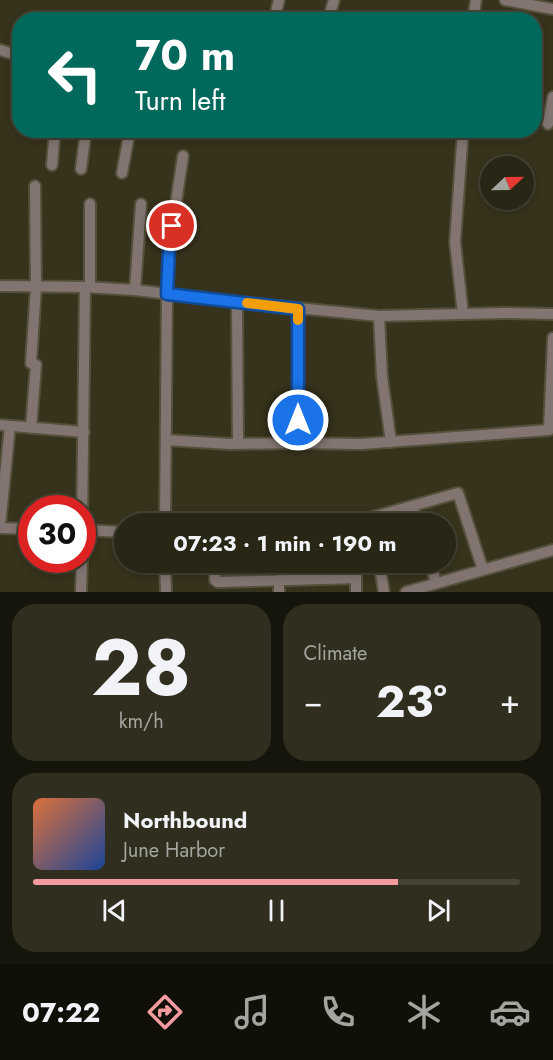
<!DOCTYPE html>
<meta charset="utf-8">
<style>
:root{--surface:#282615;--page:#302e1e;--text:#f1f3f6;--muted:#a5a5a0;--line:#444334;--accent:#f49b9f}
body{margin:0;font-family:Jost,sans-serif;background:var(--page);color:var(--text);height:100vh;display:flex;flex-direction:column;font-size:22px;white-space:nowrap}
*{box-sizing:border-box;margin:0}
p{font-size:20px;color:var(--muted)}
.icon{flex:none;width:33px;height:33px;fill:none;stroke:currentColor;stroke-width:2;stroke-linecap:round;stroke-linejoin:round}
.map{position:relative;height:592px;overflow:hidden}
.details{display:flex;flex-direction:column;gap:12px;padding:12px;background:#16150c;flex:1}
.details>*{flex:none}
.banner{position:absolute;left:12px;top:12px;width:530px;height:126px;border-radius:24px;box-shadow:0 3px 9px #0003,0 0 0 2px var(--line);background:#00695c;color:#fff;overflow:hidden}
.needle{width:39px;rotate:68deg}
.buttons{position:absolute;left:480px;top:156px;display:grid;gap:12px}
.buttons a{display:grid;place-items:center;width:54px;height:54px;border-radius:50%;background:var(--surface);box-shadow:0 3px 9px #0003,0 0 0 2px var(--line);font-size:30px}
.speed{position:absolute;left:18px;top:495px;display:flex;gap:12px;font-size:30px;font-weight:700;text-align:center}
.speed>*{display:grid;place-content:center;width:78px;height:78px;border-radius:50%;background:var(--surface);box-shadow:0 3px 9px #0003,0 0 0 2px var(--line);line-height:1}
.speed .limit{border:9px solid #d22;background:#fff;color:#111}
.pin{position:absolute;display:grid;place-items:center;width:51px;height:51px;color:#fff;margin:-26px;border:3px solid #fff;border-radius:50%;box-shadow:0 2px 6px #0007}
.me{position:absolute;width:66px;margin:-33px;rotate:0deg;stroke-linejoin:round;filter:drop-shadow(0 0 4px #0008)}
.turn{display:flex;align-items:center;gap:21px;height:126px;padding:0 24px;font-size:27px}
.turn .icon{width:78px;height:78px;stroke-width:2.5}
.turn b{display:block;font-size:42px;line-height:51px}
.big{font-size:45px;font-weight:700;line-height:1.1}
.details .widget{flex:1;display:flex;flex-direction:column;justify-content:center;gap:9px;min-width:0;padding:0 21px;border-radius:24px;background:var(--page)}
.details .dial{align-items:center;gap:0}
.dial b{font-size:78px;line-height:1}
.song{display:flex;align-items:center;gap:18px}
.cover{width:72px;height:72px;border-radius:9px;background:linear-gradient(135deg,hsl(20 70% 55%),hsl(220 70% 35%))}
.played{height:6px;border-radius:3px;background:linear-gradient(90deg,var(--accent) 75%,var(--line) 75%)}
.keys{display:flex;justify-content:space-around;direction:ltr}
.heat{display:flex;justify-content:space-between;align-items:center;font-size:33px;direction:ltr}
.details .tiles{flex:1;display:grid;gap:12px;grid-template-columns:1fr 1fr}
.widget:last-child{grid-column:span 2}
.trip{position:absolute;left:114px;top:513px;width:342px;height:60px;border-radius:30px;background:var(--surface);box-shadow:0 3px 9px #0003,0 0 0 2px var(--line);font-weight:700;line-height:60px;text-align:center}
.tab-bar{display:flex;height:96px;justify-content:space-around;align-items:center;background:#100f08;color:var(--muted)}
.tab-bar .icon{width:42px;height:42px}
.tab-bar .on{color:var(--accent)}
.tab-bar b{font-size:27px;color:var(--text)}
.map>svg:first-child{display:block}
</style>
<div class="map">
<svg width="553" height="592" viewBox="0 0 553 592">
<rect width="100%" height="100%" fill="#36321c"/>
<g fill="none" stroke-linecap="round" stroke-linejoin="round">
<g stroke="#54503b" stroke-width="14">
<path id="minor" d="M505,0l48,9
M274,20l5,-20
M328,20l6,-20
M473,20l3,-20
M0,50l20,6
M548,124l5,-27
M52,165l3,-35
M81,169l5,-39
M122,173l8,-43
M90,204v83
M0,286l85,1 50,3 102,12 142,14 125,-3 49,1
M135,290l6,-86
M237,302l1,142
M463,314l-8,-72 8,-112
M379,316l3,61 9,65
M0,425l84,7
M31,428l5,-63 -5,-2 5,-76 -1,-101
M166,440l64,4 68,-1 63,1 188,-14 4,-92
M298,443v-134
M413,506l5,18
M82,523l3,-236
M165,524l2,-229 2,-46 14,-93
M345,524l7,-1 106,-30 25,77
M0,526l10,-100
M0,528l32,1
M82,530l42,2
M165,562l1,30
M214,562l1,18 3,2 138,-4
M379,562l5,30
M430,562l6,21
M81,592l1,-32
M279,592v-12
M356,592v-23
M406,592l147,-42"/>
</g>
<use href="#minor" stroke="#827571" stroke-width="10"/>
</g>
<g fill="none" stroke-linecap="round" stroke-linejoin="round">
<g stroke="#114b97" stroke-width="15">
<path id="route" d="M172,226l-3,23 -2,45 131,15v111"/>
</g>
<use href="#route" stroke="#1a73e8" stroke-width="10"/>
<path stroke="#f59e0b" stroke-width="10" d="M247,303l51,6v11"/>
</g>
</svg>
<div class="buttons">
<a><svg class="needle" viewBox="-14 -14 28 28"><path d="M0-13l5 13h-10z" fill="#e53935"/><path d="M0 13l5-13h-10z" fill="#a5a5a0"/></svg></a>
</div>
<div class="speed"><div class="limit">30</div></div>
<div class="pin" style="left:172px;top:226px;background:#d93025"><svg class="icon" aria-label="arrive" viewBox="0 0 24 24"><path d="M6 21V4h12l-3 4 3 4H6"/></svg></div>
<svg class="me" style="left:298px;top:420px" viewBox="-20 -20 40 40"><circle r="17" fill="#1a73e8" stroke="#fff" stroke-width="3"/><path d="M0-11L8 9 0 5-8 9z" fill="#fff"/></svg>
<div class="trip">07:23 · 1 min · 190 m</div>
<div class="banner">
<div class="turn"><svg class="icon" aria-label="left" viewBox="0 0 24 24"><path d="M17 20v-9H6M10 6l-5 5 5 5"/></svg><div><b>70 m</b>Turn left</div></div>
</div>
</div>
<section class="details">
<div class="tiles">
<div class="widget dial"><b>28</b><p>km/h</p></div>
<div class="widget"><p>Climate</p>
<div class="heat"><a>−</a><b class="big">23°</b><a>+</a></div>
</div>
<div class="widget">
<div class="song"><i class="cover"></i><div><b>Northbound</b><p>June Harbor</p></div></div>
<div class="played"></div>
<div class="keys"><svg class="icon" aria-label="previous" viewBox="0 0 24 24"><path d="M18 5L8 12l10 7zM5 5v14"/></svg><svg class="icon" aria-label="pause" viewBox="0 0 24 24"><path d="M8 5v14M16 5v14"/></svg><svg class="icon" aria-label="next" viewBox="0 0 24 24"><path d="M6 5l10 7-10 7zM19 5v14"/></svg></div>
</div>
</div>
</section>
<nav class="tab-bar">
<b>07:22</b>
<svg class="icon on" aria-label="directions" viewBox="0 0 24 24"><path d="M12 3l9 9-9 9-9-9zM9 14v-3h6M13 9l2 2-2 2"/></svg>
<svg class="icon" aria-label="music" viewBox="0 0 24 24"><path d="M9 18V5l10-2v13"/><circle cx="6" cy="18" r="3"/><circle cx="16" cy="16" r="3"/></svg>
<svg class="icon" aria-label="phone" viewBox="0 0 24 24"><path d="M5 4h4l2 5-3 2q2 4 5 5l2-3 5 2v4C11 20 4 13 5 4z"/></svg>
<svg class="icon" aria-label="climate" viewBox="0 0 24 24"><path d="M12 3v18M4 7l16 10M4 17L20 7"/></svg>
<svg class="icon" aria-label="car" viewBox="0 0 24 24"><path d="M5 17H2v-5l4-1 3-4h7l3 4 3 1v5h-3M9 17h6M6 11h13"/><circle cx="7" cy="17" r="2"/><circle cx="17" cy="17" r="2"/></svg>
</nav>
